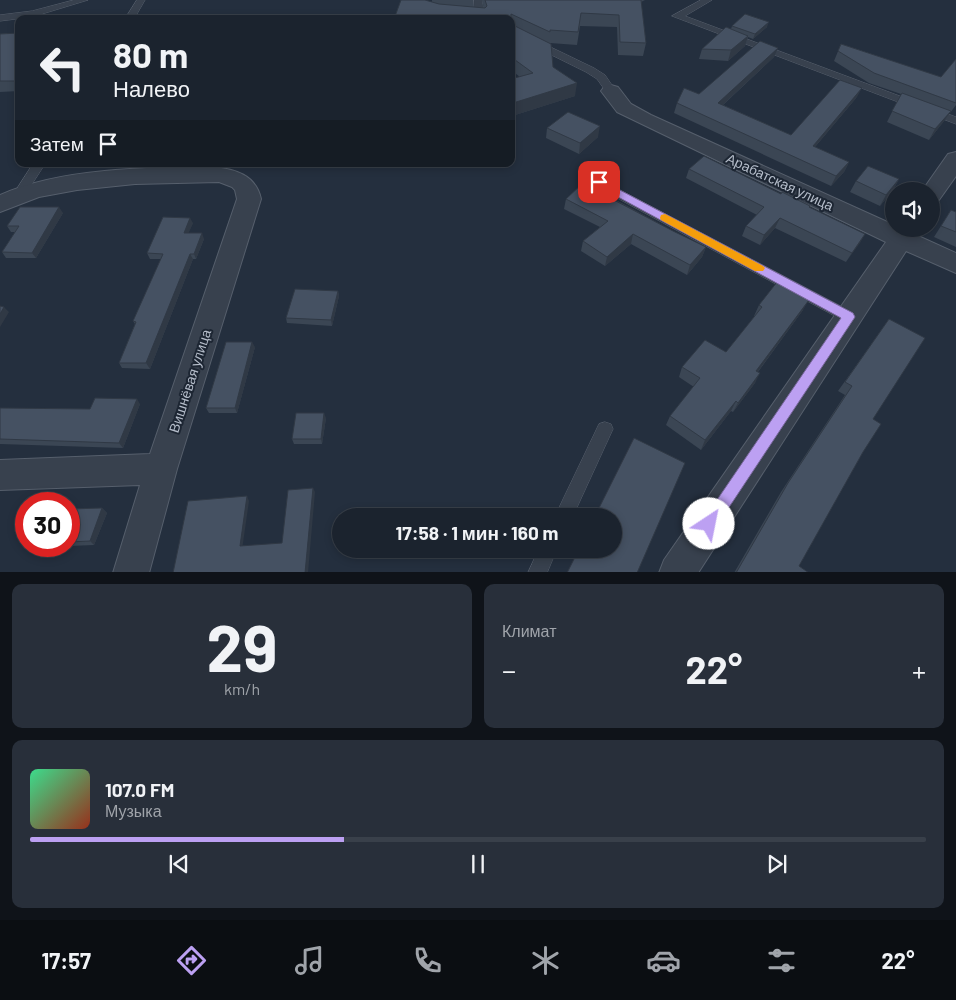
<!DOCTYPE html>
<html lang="ru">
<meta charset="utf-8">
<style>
:root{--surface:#1b232e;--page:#282f3a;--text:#f1f3f6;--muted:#a0a4aa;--line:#39404a;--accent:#bca0f2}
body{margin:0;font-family:Barlow,sans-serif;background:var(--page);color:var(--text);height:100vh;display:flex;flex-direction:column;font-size:19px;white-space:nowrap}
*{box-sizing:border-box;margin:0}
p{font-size:16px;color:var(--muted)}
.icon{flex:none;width:28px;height:28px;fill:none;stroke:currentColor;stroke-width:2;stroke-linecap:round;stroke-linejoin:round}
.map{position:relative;height:572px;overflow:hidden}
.details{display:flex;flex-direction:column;gap:12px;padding:12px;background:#0f1319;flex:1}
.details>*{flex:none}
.top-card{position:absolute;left:15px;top:15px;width:500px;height:152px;border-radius:10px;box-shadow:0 2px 8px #0003,0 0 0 1px var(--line);background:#1b232e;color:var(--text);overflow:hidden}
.tools{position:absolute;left:885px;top:182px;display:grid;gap:10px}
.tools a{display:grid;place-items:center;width:55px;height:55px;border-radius:50%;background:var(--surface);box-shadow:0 2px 8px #0003,0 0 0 1px var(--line);font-size:25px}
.speed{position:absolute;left:15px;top:492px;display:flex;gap:10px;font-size:25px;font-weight:700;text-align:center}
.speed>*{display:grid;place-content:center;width:65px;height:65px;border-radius:50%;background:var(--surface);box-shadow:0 2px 8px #0003,0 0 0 1px var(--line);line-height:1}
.speed .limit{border:8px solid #d22;background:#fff;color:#111}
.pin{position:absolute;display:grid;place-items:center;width:42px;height:42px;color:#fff;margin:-21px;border-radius:10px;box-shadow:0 2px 8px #0006}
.me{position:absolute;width:55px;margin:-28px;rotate:34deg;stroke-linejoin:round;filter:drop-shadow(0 0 4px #0008)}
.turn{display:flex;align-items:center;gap:18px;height:105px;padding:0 15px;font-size:22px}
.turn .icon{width:65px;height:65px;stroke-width:2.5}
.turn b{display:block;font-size:35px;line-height:42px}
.then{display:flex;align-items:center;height:48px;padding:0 15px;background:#0003;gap:10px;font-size:19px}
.big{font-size:38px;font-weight:700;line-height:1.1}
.details .widget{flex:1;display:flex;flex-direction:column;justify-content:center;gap:8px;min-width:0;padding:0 18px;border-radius:10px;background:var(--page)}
.details .dial{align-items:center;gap:0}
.dial b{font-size:65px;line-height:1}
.song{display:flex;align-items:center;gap:15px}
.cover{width:60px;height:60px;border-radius:8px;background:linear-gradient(135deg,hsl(150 70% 55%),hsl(10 70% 35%))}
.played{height:5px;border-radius:2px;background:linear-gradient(90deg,var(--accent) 35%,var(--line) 35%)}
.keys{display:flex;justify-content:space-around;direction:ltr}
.heat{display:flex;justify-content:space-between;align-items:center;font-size:28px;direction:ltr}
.details .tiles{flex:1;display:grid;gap:12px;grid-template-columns:1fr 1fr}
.widget:last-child{grid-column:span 2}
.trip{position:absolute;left:332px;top:508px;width:290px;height:50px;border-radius:25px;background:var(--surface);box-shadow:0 2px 8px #0003,0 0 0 1px var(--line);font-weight:700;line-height:50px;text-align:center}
.tab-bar{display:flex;height:80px;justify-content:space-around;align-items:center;background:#0b0e12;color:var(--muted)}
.tab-bar .icon{width:35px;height:35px}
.tab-bar .active{color:var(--accent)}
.tab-bar b{font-size:22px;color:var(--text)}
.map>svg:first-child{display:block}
</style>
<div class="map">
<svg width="956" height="573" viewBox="0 0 956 573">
<rect width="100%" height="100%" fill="#242f3e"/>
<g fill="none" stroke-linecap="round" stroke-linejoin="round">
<g stroke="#565f6c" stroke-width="1">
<path id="lane" d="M74,0h14l-56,17 -32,4v-6l32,-4z
M137,0h8l-11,19h-9z
M474,0h8l3,19h-10z
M701,0h11l-27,16 271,101v7l-284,-108z
M511,28l83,40 11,7 11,16 -1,2h-8l-10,-14 -11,-7 -75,-37z
M33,164h12l-22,34h-8l-2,-3z
M599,179l255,134 2,4 -2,4 -5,2 -5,-2 -249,-135 -2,-3 2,-3z
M605,422l6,2 2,5 -40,87h-18l44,-92z
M539,549h18l-10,24h-19z"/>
</g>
<g stroke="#565f6c" stroke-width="2">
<path id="street" d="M611,85l7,2 13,17 20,11 243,110v4h26l-4,6 40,18v20l-50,-22 -208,322h-39l5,-13 222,-318 -269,-130 -16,-21 3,-4z
M956,152v24l-17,24 -8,3v-12h-9l26,-37z
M213,167c22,2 43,8 48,32l-84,270 -28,104h-36l27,-88 -140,5v-30l150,-6 87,-255 -2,-9 -3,-3 -13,-5 -84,2 -58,6 -38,7 -39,15v-17c60,-27 148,-28 213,-28z"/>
</g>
<use href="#lane" fill="#38414e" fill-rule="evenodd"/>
<use href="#street" fill="#38414e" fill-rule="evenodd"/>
</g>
<path fill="#3b4654" d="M432,0h41v7l11,1 -2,-8h163l-4,2 5,41 -3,13 -25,-1 -1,-28 -37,-1 -3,19 -27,-2 3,24 22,29 -63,20h-1v-37l9,-2 -9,-7v-51h-117l38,-17z
M732,26l35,1 -14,12 -5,-2 -3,9 -17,15 -29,-2 3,-10 29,-20z
M19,33v58l-19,1v-58z
M841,44l100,33 15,-18v46l-6,8h-1l-5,8 -15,19 -42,-18 14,-28 -32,-11 -35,-22z
M778,48l-4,9 -51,48 68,30 66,-38 -42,50 34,15 -5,10 -13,14 -157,-73 3,-10 22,-9z
M547,128l51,9 -19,17 -33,-16z
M197,164h25l-1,2 -24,-1z
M689,169l120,38 56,27 -19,28 -71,-34 -15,17 -18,-9 4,-10 11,-11 -71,-37z
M899,179l-6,11 -13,16 -30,-14 6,-11z
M566,199l50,1 57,31 33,16 -4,10 -15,18 -56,-31 -26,22 -24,-15 2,-10 17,-14 -36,-18z
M951,210l5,2v35l-22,-10z
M63,213l-27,45h-30l-4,-6 13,-20h-4l-4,-6z
M193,223l-5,10 16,6 -8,20h-3l-43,110 -28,-1 -3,-5 16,-39 -2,-3 28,-62h-11l-3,-6z
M338,291l1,5 -7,30 -45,-3 -1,-5z
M759,305l44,5 -45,62 -3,11 -22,29 -2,-1 -30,39 -35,-25 4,-9 24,-29 -15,-10 3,-10 44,-15 29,-36h-1z
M889,319l-16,100 -10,33 -64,114 10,7h-75l47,-81 64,-97 -7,-4z
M255,347l-18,66h-28l-3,-5z
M140,404l-17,44 -123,-4v-36l90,1z
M326,418l-4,26h-28l-2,-5z
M102,508l5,5 -13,32 -25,1v-37z"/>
<path fill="#303945" d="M769,22l-2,5 -14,12 2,-5z
M748,36l-3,10 -17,15 3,-11z
M778,48l-4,9 -59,55 3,-9z
M577,83l-2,13 -63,20 1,-13z
M862,88l-5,9 -49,58 5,-9z
M951,111l-7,10 -15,19 6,-11z
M600,126l-2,11 -19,17 1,-11z
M849,162l-5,10 -13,14 5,-10z
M899,179l-6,11 -13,16 6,-11z
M59,207l4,6 -27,45 -4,-5z
M190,218l3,5 -7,16 -2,-6z
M780,218l-5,10 -15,17 4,-10z
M202,233l2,6 -8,20 -2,-5z
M633,234l-2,10 -26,22 2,-9z
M865,234l-5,9 -14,19 6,-9z
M706,247l-4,10 -15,18 3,-10z
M190,254l3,5 -43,110 -4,-6z
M338,291l1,5 -7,30 -1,-6z
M809,300l-6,10 -52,71 5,-10z
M4,307l5,5 -9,15v-13z
M252,342l3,5 -18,66 -2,-5z
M760,373l-5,10 -22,29 5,-9z
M137,399l3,5 -17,44 -4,-5z
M736,401l-5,10 -30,39 4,-10z
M324,413l2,5 -4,26 -1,-5z
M313,488l2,4 -7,81h-3z
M247,496l2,5 -7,49 -2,-4z
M102,508l5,5 -13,32 -4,-4z"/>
<path fill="#455162" stroke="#303945" d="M401,0h24l14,4 46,4 2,-2 -2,-6h156l5,43 -26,-1 -1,-27 -38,-2 -3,19 -28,-2v2l-39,-18v5h-117z
M745,14l24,8 -14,12 -23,-8z
M511,24l40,20 2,23 24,16 -64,20 -2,-1v-23l22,-6 -22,-16z
M726,27l22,9 -17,14 -29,-1z
M19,33v48h-19v-47z
M760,41l18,7 -60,55 73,32 49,-55 22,8 -49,58 36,16 -13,14 -159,-73 7,-15 15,6z
M841,44l100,33 15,-18v44l-82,-30 -36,-22z
M902,93l49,18 -16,18 -43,-18z
M568,112l32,14 -20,17 -33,-15z
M704,156l77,38 1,-2 28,14 -1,1 56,27 -13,19 -72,-35 -16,17 -18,-9 18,-19 -75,-38z
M868,166l31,13 -13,16 -30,-14z
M584,182l32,16 -2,2 59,31 33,16 -16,18 -57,-31 -26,23 -24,-16 25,-20 -42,-22z
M20,207h39l-27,46 -30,-1 17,-26h-12z
M951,210l5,2v20l-15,-6z
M163,217l27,1 -6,15h18l-8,21h-4l-44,109h-27l17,-41 -3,-1 30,-67 -16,-1z
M777,282l32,18 -53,71 4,2 -22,30 -2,-2 -31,39 -35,-24 30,-38 -18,-11 23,-27 21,12 36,-45 -3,-2z
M295,289l43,2 -7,29 -45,-2z
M0,306l4,1 -4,7z
M889,319l36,19 -52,81 8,5 -18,28 -64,114 10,7h-73l52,-90 64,-97 -7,-4z
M226,342h26l-17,66h-29z
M95,398l42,1 -18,44 -119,-4v-31l90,1z
M296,413h28l-3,26h-29z
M634,438l51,25 -48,110h-70l12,-24h35v-33h-19z
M313,488l-8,85h-132l15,-72 59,-5 -7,50 42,-3 6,-53z
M102,508l-12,33 -21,1v-33z"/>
<path fill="#bca0f2" stroke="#7a689d" d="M599,179l254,134 2,4 -141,213 -5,2 -5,-2 -2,-6 2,-5 137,-201 -245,-133 -2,-3z"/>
<path fill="#f59e0b" d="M665,214l98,52 2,2 -2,3h-8l-94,-51 -1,-2 1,-3z"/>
<g text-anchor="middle" stroke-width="4" stroke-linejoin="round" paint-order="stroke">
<g font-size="14" fill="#b4bcc9" stroke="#1d2633">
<text transform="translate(780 182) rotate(25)" y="5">Арабатская улица</text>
<text transform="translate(190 381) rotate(-72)" y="5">Вишнёвая улица</text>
</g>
</g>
</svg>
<div class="tools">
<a><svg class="icon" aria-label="sound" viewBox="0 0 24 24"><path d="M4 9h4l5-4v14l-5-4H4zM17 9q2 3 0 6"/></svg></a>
</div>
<div class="speed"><div class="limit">30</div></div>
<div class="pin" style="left:599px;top:182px;background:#d93025"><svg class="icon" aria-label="arrive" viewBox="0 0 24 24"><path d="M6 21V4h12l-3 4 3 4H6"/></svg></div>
<svg class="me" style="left:709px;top:524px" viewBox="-20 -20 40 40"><circle r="19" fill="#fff"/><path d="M0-13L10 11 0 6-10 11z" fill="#bca0f2"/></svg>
<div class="trip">17:58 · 1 мин · 160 m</div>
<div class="top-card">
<div class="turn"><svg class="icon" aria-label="left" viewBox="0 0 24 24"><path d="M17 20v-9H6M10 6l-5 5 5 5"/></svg><div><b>80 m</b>Налево</div></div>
<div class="then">Затем<svg class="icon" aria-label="arrive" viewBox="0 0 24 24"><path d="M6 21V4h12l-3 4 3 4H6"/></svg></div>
</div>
</div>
<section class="details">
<div class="tiles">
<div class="widget dial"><b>29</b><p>km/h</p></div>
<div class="widget"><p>Климат</p>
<div class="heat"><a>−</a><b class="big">22°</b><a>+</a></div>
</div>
<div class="widget">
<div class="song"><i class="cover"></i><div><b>107.0 FM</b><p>Музыка</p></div></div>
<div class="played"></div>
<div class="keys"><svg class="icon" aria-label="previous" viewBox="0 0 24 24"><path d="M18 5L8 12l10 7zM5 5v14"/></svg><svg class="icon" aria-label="pause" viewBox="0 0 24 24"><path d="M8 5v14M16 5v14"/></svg><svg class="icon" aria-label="next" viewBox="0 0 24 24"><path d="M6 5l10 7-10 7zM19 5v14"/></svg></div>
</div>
</div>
</section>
<nav class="tab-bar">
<b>17:57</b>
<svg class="icon active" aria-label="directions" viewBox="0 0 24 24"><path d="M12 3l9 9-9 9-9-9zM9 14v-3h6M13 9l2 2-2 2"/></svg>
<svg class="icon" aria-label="music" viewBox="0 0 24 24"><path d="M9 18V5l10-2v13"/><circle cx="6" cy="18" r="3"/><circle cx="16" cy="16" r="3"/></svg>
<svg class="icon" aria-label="phone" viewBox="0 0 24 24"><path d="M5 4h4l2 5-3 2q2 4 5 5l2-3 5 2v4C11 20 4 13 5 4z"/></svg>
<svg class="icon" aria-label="climate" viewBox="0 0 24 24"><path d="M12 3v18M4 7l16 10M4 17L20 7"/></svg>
<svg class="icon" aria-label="car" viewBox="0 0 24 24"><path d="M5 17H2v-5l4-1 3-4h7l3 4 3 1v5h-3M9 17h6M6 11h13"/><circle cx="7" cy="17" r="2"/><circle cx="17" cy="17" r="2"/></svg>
<svg class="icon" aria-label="filters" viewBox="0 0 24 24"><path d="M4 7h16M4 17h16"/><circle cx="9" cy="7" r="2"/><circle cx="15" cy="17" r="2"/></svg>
<b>22°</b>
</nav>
